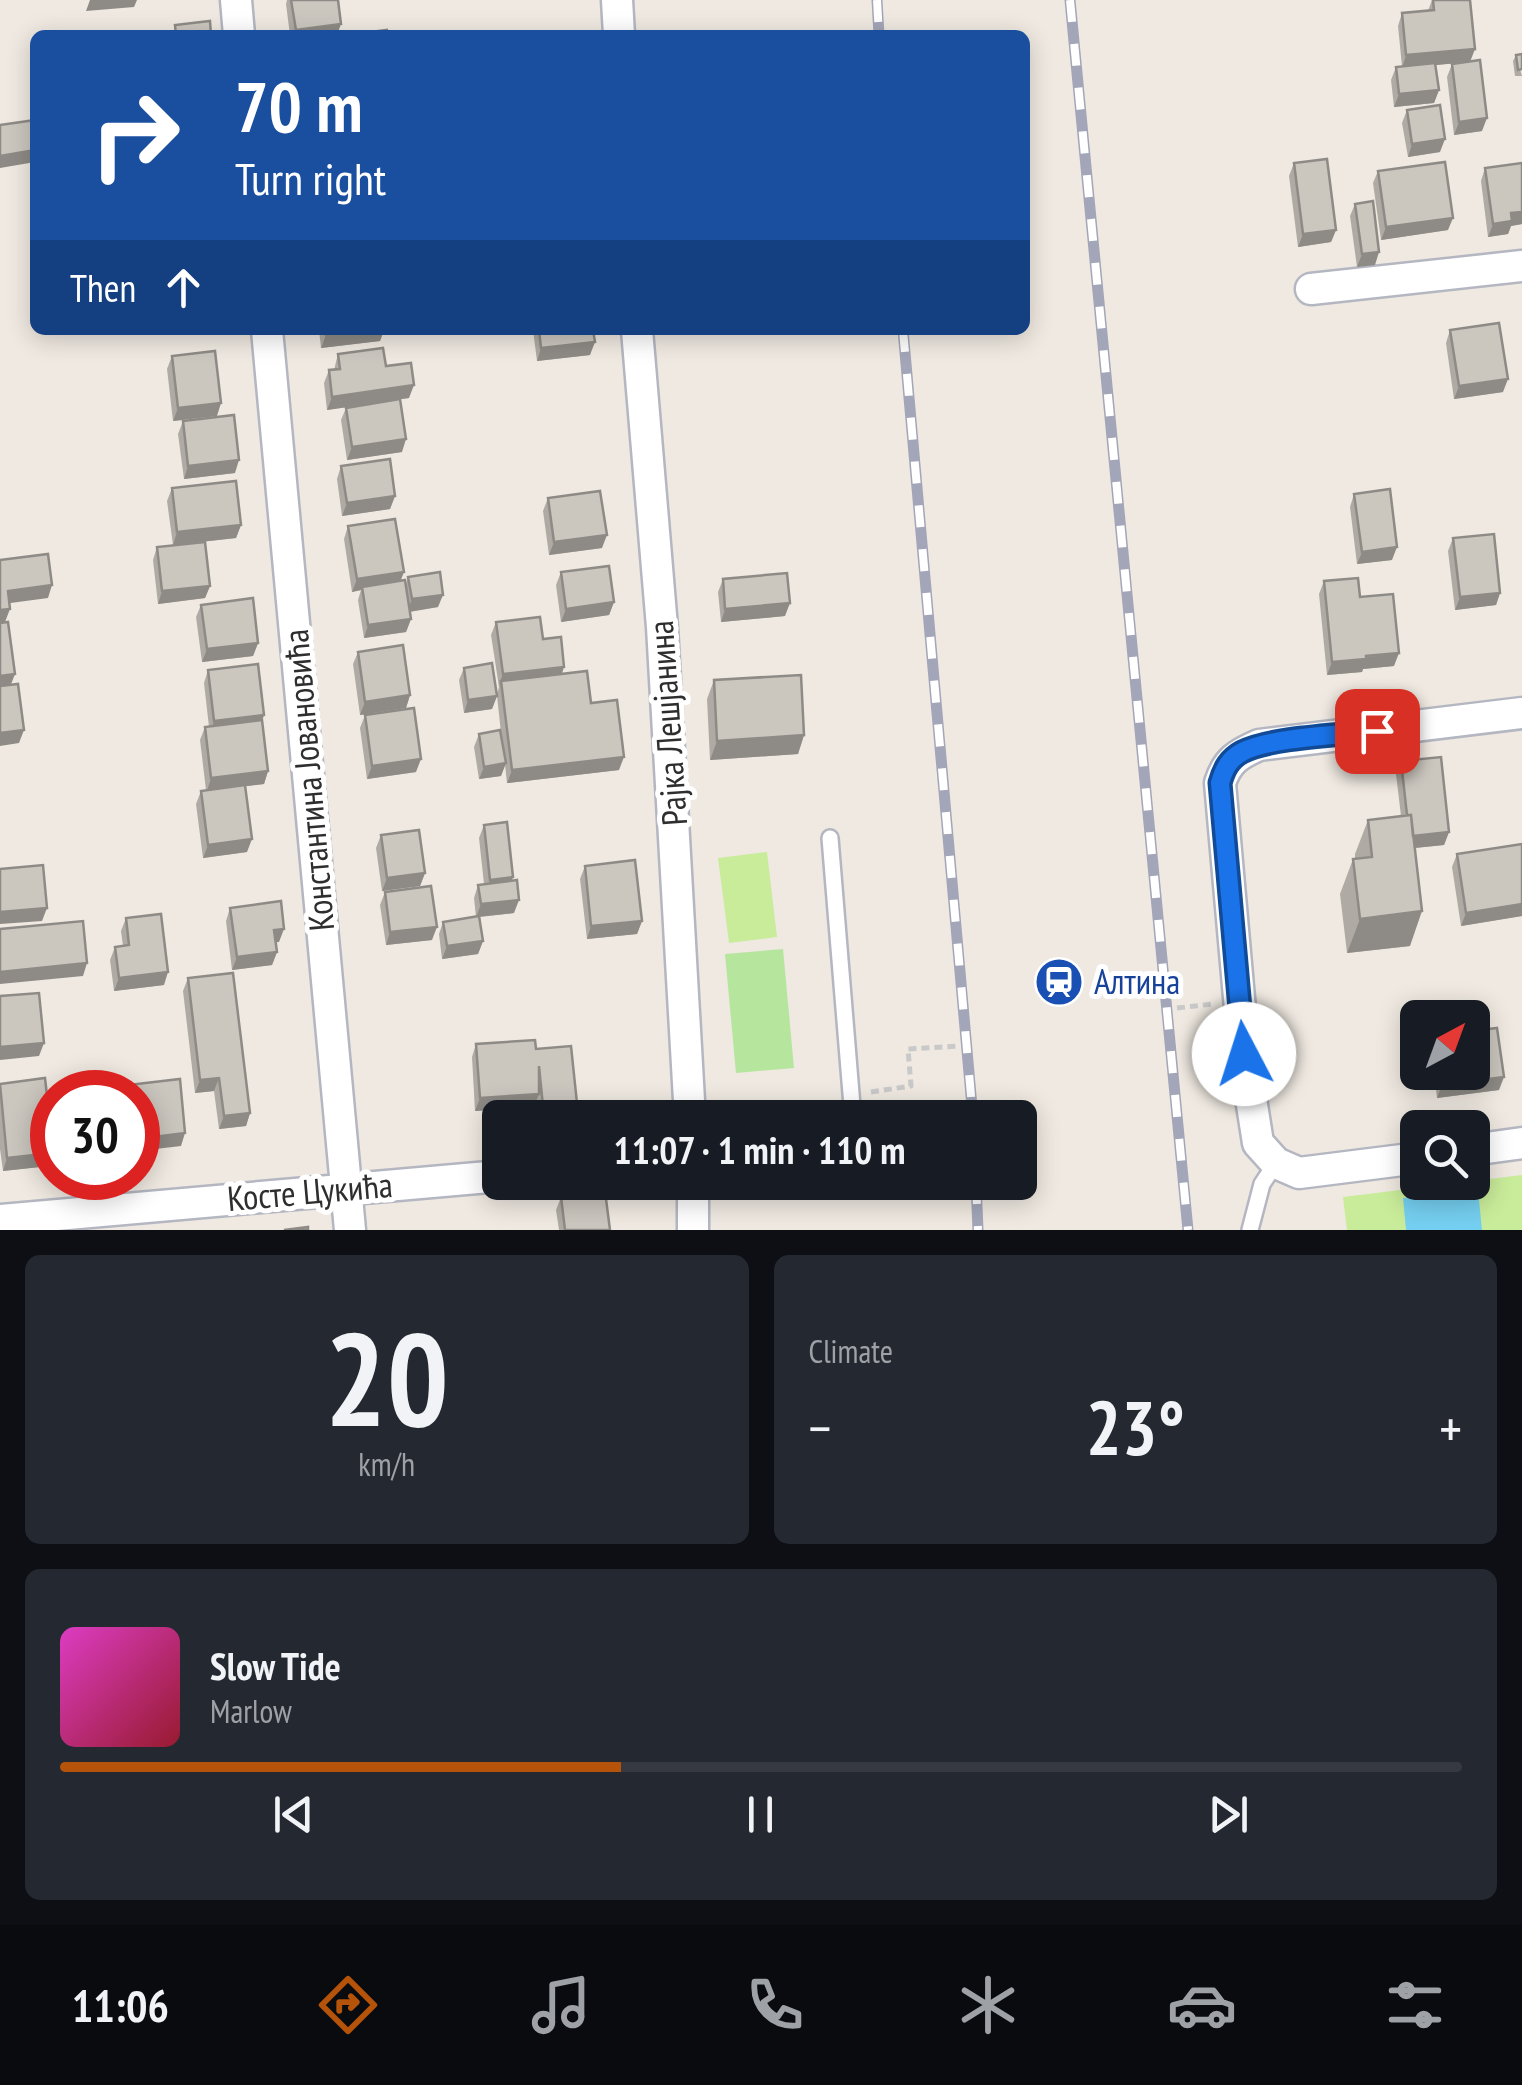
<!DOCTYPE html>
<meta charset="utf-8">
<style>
:root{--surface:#171b24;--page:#242831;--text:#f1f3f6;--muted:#9ea1a6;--line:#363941;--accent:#b45309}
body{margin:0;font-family:"PT Sans Narrow",sans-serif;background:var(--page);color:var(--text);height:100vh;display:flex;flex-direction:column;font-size:38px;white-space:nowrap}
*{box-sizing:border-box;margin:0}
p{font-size:32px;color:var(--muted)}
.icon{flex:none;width:55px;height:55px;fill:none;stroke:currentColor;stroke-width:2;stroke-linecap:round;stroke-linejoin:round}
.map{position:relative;height:1230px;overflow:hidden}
.details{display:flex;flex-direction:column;gap:25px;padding:25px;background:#0d0f14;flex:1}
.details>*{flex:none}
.hud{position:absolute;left:30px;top:30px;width:1000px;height:305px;border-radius:15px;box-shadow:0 5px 25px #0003;background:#1a4fa0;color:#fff;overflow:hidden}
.needle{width:65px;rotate:41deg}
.controls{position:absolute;left:1400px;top:1000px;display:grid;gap:20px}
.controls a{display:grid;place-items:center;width:90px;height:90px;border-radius:15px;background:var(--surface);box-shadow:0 5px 25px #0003;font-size:50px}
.speed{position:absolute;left:30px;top:1070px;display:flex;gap:20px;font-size:50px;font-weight:700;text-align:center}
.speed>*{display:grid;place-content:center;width:130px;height:130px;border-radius:50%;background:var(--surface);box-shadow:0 5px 25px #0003;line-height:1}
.speed .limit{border:15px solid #d22;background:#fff;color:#111}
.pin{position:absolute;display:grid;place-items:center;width:85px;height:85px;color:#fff;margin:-42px;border-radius:20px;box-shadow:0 5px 15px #0006}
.me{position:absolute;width:110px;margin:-55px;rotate:355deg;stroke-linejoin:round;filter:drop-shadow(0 0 8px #0008)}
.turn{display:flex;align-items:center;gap:35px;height:210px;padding:0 40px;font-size:45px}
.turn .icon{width:130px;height:130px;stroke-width:2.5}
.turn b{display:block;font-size:70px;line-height:85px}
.then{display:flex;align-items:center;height:95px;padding:0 40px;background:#0003;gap:20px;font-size:38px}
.big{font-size:75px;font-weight:800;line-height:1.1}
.details .widget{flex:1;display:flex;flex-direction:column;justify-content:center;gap:15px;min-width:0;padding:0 35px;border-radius:15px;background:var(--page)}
.details .dial{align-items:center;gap:0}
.dial b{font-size:130px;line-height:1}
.song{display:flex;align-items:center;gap:30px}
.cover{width:120px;height:120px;border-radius:15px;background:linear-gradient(135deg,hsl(310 70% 55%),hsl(350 70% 35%))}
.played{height:10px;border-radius:5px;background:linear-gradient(90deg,var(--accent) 40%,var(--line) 40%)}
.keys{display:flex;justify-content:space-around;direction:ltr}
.heat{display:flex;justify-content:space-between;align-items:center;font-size:55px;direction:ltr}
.details .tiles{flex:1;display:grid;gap:25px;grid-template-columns:1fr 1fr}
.widget:last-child{grid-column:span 2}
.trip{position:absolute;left:482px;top:1100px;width:555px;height:100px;border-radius:15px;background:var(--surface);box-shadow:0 5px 25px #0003;font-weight:800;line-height:100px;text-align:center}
.menu{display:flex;height:160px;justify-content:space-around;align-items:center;background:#090b0e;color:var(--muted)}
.menu .icon{width:70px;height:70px}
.menu .current{color:var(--accent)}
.menu b{font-size:45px;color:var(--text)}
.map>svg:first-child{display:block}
</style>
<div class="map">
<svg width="1522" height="1230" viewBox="0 0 1522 1230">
<rect width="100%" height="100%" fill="#efe9e1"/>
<path fill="#b6e59e" d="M783,949l11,119 -58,5 -11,-119z"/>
<path fill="#c9ec9a" d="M767,852l10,85 -48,6 -11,-85z
M1522,1175v55h-175l-4,-33z"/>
<path fill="#75cff0" d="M1478,1190l4,40h-76l-3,-32z"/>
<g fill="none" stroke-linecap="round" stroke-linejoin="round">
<g stroke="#b4b7c1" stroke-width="20">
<path id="lane" d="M830,838l23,280
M1250,1230l12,-46 14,-21"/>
</g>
<g stroke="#b4b7c1" stroke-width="35">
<path id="street" d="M236,0l3,35
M617,0l2,35
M1311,289l211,-23
M267,330l83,900
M637,330l25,297 28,491
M1472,1150l50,-7
M1418,1158l-119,15 -23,-10 -18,-20 -14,-89 -24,-271c7,-22 18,-29 39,-38l263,-32
M0,1220l500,-44
M693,1230v-48"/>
</g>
<path stroke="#c9c9c9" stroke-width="5" stroke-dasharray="8 5" stroke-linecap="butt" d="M1177,1008l36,-4
M871,1092l40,-6 -3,-37 52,-3"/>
<use href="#lane" stroke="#fff" stroke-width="15"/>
<use href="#street" stroke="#fff" stroke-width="30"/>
<g stroke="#a3a6b8" stroke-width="11">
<path id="rail" d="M877,0l2,35
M1070,0l118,1230
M903,330l70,788
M976,1182l2,48"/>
</g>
<use href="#rail" stroke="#fff" stroke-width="8" stroke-dasharray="22" stroke-linecap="butt"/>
</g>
<path fill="#afaba4" d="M287,0h51l-1,35h-47l-4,-31z
M1432,0l38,62 12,69 -28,4 -7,-58 5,-13 4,-1 -20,2 3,25 -5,13 -40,4 -3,-27 5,-13 6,-1 -4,-40 4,-13 26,-2z
M1516,55l6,21h-7l-2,-15z
M1407,110l33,42 -32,5 -6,-34z
M1294,163l42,67 -5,12 -33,5 -9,-71z
M1522,163v61l-11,2 -3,8 -20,3 -7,-56 4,-13z
M1378,171l70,59 -67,10 -8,-57z
M1355,204l20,61 -18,2 -7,-51z
M319,330h65l-4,11 -59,7z
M533,330h60l-3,25 -53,6z
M1450,330l53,62 -49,7 -8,-56z
M338,354l48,12 23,32 -9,1 2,53 -55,8 -6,-40 5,-12 30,-5 -49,7 -3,-27 5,-13h5z
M172,356l45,60 -44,5 -6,-52z
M183,421l52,52 -51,6 -6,-45z
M341,466l54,30 -5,13 -48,7 -5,-37z
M172,488l69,37 -5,13 -63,7 -6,-44z
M1354,494l38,66 -35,4 -7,-57z
M548,498l54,50 -53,7 -6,-44z
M348,526l52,55 6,3 2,-7 30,30 -28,5 1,7 -5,13 -42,6 -6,-38 3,-10 -9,2 -8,-53z
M1453,538l47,55 -4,12 -41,5 -7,-59z
M157,547l53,39 -5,12 -47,6 -5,-44z
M561,572l53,30 -5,13 -48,7 -5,-37z
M723,579l62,37 -64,6 -3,-30z
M1324,581l36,16 34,69 -31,3 -1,3 -35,3 -8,-81z
M201,605l57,38 -5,13 -51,6 -6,-45z
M496,622l47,17 19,35 29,29 28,67 -112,13 -2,-18 -4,11 -22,3 -5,-32 5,-13 23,8 -5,-46 -5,13 -28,4 -5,-33 5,-12 33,26 2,-7 -8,-52z
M358,652l52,43 -4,13 -46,7 -7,-51z
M208,670l54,50 6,51 -4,13 -19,2 2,66 -44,6 -7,-54 5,-13 5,-1 -6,-50 5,-13h4l-5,-44z
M714,680l90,55 -6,19 -88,6 -3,-61z
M365,715l51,57 -49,7 -7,-51z
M1401,761l48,71 -5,13 -29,3 -5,98 -63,7 -7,-59 13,-35h2v-5l13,-34 33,-4 -5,-42z
M484,825l28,56 2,32 -34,4 3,24 -5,13 -36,5 -3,-25 4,-12 33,-5 -2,-19 4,-13 6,-1 -5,-46z
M381,835l44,38 -5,13 -38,5 -6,-43z
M1522,844v72l-61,10 -9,-59 5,-13z
M585,866l57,55 -5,13 -50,5 -7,-60z
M385,892l47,48 -46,5 -6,-40z
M230,908l49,34h-3l1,10 -5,13 -40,5 -6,-49z
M126,918l38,67 -50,6 -4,-31 5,-13 8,-1 -2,-15z
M188,978l62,135 -4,13 -27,3 -5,-38 -19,2 -12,-102z
M476,1044l60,5 41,54 -5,13 -34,2 -2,-17 -2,6 -59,4 -3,-54z
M1434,1072h38l27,18 -62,8z
M0,1084l49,82 -46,5 -3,-22z
M561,1197l49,33h-51l-3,-20z"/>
<path fill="#8e8b86" d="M90,0h47l-3,7 -48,4z
M341,24l-4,11h-43l2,-5z
M1475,49l-5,13 -68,6 4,-13z
M1439,90l-5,13 -40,4 5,-13z
M1487,118l-5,13 -28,4 5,-13z
M1445,139l-5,13 -32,5 4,-13z
M35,150v12l-35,6v-12z
M1522,212v12l-11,2 -3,8 -20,3 5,-13 18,-11z
M1453,218l-5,12 -67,10 5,-13z
M1336,230l-5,12 -33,5 5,-13z
M1379,252l-4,13 -18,2 5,-13z
M366,330h18l-4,11 -59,7 5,-13z
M595,342l-5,13 -53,6 4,-13z
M1508,379l-5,13 -49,7 5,-13z
M414,385l-5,13 -82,12 5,-13z
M221,403l-4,13 -44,5 5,-13z
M406,439l-4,13 -55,8 5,-13z
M239,460l-4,13 -51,6 4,-13z
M395,496l-5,13 -48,7 5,-13z
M241,525l-5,13 -63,7 4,-13z
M607,535l-5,13 -53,7 5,-13z
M1397,547l-5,13 -35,4 5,-12z
M404,572l-5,13 -37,2 -1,3 -9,2 5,-13z
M52,585l-4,13 -45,6 5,-13z
M210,586l-5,12 -47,6 4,-13z
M1500,593l-4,12 -41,5 5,-13z
M443,595l-5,12 -31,5 5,-13z
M614,602l-5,13 -48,7 5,-13z
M790,603l-5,13 -64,6 4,-13z
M10,609l-5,13 -5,1v-13z
M411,619l-5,13 -42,6 4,-13z
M258,643l-5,13 -51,6 5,-13z
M1399,653l-5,13 -31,3 -1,3 -35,3 5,-13z
M564,667l-4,13 -59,1 -3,6 5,-13z
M15,674l-5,13 -10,1v-12z
M410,695l-4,13 -46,7 5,-13z
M497,696l-5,13 -28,4 4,-13z
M264,715l-4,13 -50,6 4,-13z
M24,730l-5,13 -19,3v-13z
M804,735l-6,19 -88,6 7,-19z
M624,757l-5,13 -112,13 5,-13z
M421,759l-5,13 -49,7 5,-13z
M506,763l-5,13 -22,3 5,-12z
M268,771l-4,13 -57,7 4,-13z
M1449,832l-5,13 -40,4 5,-13z
M252,839l-5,13 -44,6 5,-13z
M425,873l-5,13 -38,5 5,-13z
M513,877l-4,13 -24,3 5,-13z
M519,900l-5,13 -38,4 5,-13z
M1522,904v12l-61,10 5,-13z
M47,908l-5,13 -42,3v-12z
M1422,911l-12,35 -63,7 13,-34z
M642,921l-5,13 -50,5 4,-13z
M437,927l-5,13 -46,5 4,-13z
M284,929l-5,13 -9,1 4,-13z
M483,941l-5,13 -36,5 5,-13z
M277,952l-5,13 -40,5 5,-13z
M87,963l-4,13 -83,8v-12z
M168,972l-4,13 -50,6 5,-13z
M44,1043l-5,13 -39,4v-13z
M1504,1077l-5,13 -62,8 5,-13z
M219,1078l-5,13 -19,2 5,-13z
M539,1094l-5,13 -59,4 5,-13z
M577,1103l-5,13 -34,2 5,-12z
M250,1113l-4,13 -27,3 5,-13z
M185,1133l-4,13 -43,5v-12z
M52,1153l-3,13 -46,5 4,-13z"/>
<path fill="#cbc7bf" stroke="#8e8b86" stroke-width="2.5" d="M291,0h47l3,24 -45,6z
M1433,0h37l5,49 -69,6 -4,-42 32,-3z
M210,21l1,14h-35l-1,-10z
M387,30l1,5h-41z
M1522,54v15l-4,1 -2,-15z
M1480,60l7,58 -28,4 -7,-58z
M1435,63l4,27 -40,4 -3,-27z
M1440,105l5,34 -33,5 -5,-34z
M35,120v30l-35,6v-31z
M1327,159l9,71 -33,4 -9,-71z
M1445,162l8,56 -67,9 -8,-56z
M1522,163v49l-11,1 1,8 -19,3 -8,-56z
M1373,201l6,51 -17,2 -7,-50z
M1499,323l9,56 -49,7 -9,-56z
M325,330h41l-40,5z
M539,330h54l2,12 -54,6z
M383,348l3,18 25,-3 3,22 -82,12 -3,-27 11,-1 -2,-15z
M215,351l6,52 -43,5 -6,-52z
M400,399l6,40 -54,8 -6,-39z
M234,415l5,45 -51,6 -5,-45z
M390,459l5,37 -48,7 -6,-37z
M236,481l5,44 -64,7 -5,-44z
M1390,489l7,58 -35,5 -8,-58z
M600,491l7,44 -53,7 -6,-44z
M395,519l9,53 -47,7 -9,-53z
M1494,534l6,59 -40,4 -7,-59z
M205,542l5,44 -48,5 -5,-44z
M48,554l4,31 -44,6 2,18 -10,1v-50z
M609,566l5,36 -48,7 -5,-37z
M440,572l3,23 -31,4 -4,-22z
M787,573l3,30 -65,6 -2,-30z
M1358,578l2,19 33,-3 6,59 -33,3v3l-34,3 -8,-81z
M405,580l6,39 -43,6 -6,-38z
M253,598l5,45 -51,6 -6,-44z
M540,617l3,22 18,-2 3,30 -61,7 -7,-52z
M8,622l7,52 -15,2v-53z
M403,645l7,50 -45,7 -7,-50z
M492,663l5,33 -29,4 -4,-32z
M258,664l6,51 -50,6 -6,-51z
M587,671l4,32 26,-3 7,57 -112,13 -11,-89z
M801,675l3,60 -87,6 -3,-61z
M18,684l6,46 -24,3v-47z
M414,708l7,51 -49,7 -7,-51z
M262,720l6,51 -57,7 -6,-51z
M500,730l6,33 -22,4 -5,-33z
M1441,757l8,75 -36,4 -2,-21h-4l-6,-54z
M245,785l7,54 -44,6 -7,-54z
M1411,815l11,96 -62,8 -7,-60 19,-2 -4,-37z
M507,822l6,55 -23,3 -6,-55z
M419,830l6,43 -38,5 -6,-43z
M1522,844v60l-56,9 -9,-59z
M635,860l7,61 -51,5 -6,-60z
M43,865l4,43 -47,4v-43z
M517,880l2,20 -38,4 -3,-19z
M431,886l6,41 -47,5 -5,-40z
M281,901l3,28 -10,1 3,22 -40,5 -7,-49z
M161,914l7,58 -49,6 -4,-31 14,-2 -3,-27z
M479,916l4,25 -36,5 -4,-24z
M83,921l4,42 -87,9v-43z
M233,973l17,140 -26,3 -5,-38 -19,2 -12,-102z
M39,993l5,50 -44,4v-51z
M1497,1028l7,49 -62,8 -2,-13h32v-41z
M535,1040l1,9 35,-3 6,57 -34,3 -4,-40v28l-59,4 -4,-54z
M45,1078l7,61v14l-45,5 -7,-74z
M180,1079l5,54 -47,6v-47h-9l-1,-7z
M605,1191l5,39h-45l-4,-33z
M308,1227v3h-24z"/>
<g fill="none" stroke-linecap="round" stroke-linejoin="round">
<g stroke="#114b97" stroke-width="25">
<path id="route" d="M1244,1054l-24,-271c4,-14 9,-24 22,-31 29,-15 101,-17 135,-21"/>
</g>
<use href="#route" stroke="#1a73e8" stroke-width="18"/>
</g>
<defs>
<g id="station-disc" transform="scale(2.5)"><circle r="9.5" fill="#1a4fb4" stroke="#fff"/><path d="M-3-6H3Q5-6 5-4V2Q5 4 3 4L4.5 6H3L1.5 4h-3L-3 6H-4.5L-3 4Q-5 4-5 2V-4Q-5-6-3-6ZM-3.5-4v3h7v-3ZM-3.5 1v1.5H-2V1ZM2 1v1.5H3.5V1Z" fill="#fff"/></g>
</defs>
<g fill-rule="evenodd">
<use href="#station-disc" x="1059" y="982"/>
</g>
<g text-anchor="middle" stroke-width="10" stroke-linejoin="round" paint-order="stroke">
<g font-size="35" fill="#2e2e2e" stroke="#fff">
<text transform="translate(668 723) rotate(-94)" y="12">Рајка Лешјанина</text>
<text transform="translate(309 780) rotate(-95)" y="12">Константина Јовановића</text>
<text transform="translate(310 1192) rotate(-5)" y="12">Косте Цукића</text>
</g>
<g font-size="35" fill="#164399" stroke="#fff" text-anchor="start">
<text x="1094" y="994">Алтина</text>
</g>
</g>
</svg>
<div class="controls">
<a><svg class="needle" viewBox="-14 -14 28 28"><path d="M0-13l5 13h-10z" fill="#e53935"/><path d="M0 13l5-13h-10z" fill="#9ea1a6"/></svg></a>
<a><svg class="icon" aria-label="search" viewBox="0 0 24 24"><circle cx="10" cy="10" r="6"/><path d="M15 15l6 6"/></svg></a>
</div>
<div class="speed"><div class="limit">30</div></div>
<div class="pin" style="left:1377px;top:731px;background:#d93025"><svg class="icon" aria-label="arrive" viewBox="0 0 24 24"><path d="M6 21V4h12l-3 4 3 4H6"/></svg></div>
<svg class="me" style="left:1244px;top:1054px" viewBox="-20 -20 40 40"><circle r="19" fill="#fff"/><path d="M0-13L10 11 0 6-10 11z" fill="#1a73e8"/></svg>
<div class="trip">11:07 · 1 min · 110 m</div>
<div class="hud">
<div class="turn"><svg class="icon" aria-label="right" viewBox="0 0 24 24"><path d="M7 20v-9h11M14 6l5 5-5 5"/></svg><div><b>70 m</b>Turn right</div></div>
<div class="then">Then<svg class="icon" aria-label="ahead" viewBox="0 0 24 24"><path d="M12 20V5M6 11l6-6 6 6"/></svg></div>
</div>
</div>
<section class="details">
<div class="tiles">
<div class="widget dial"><b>20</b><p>km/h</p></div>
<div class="widget"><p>Climate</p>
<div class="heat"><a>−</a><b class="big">23°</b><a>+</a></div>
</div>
<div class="widget">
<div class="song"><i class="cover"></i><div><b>Slow Tide</b><p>Marlow</p></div></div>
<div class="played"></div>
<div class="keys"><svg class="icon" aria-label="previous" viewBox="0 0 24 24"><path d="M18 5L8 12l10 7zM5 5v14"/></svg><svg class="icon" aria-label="pause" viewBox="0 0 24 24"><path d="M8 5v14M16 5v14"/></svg><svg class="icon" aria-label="next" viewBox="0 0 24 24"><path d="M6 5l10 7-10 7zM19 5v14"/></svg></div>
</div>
</div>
</section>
<nav class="menu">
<b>11:06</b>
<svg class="icon current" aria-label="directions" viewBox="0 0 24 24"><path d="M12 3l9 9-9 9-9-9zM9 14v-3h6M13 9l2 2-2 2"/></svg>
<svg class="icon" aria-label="music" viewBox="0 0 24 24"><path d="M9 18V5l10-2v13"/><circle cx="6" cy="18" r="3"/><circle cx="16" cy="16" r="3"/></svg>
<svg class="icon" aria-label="phone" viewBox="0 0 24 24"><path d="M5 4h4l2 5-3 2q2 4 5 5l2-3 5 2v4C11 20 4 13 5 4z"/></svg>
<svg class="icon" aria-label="climate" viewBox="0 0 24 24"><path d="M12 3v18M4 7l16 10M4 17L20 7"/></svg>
<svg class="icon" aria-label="car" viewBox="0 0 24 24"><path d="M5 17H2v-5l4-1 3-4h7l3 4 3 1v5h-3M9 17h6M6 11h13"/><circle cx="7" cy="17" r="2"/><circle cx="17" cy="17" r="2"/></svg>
<svg class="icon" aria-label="filters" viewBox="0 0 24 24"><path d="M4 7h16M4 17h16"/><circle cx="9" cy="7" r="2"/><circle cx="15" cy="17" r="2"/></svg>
</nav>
